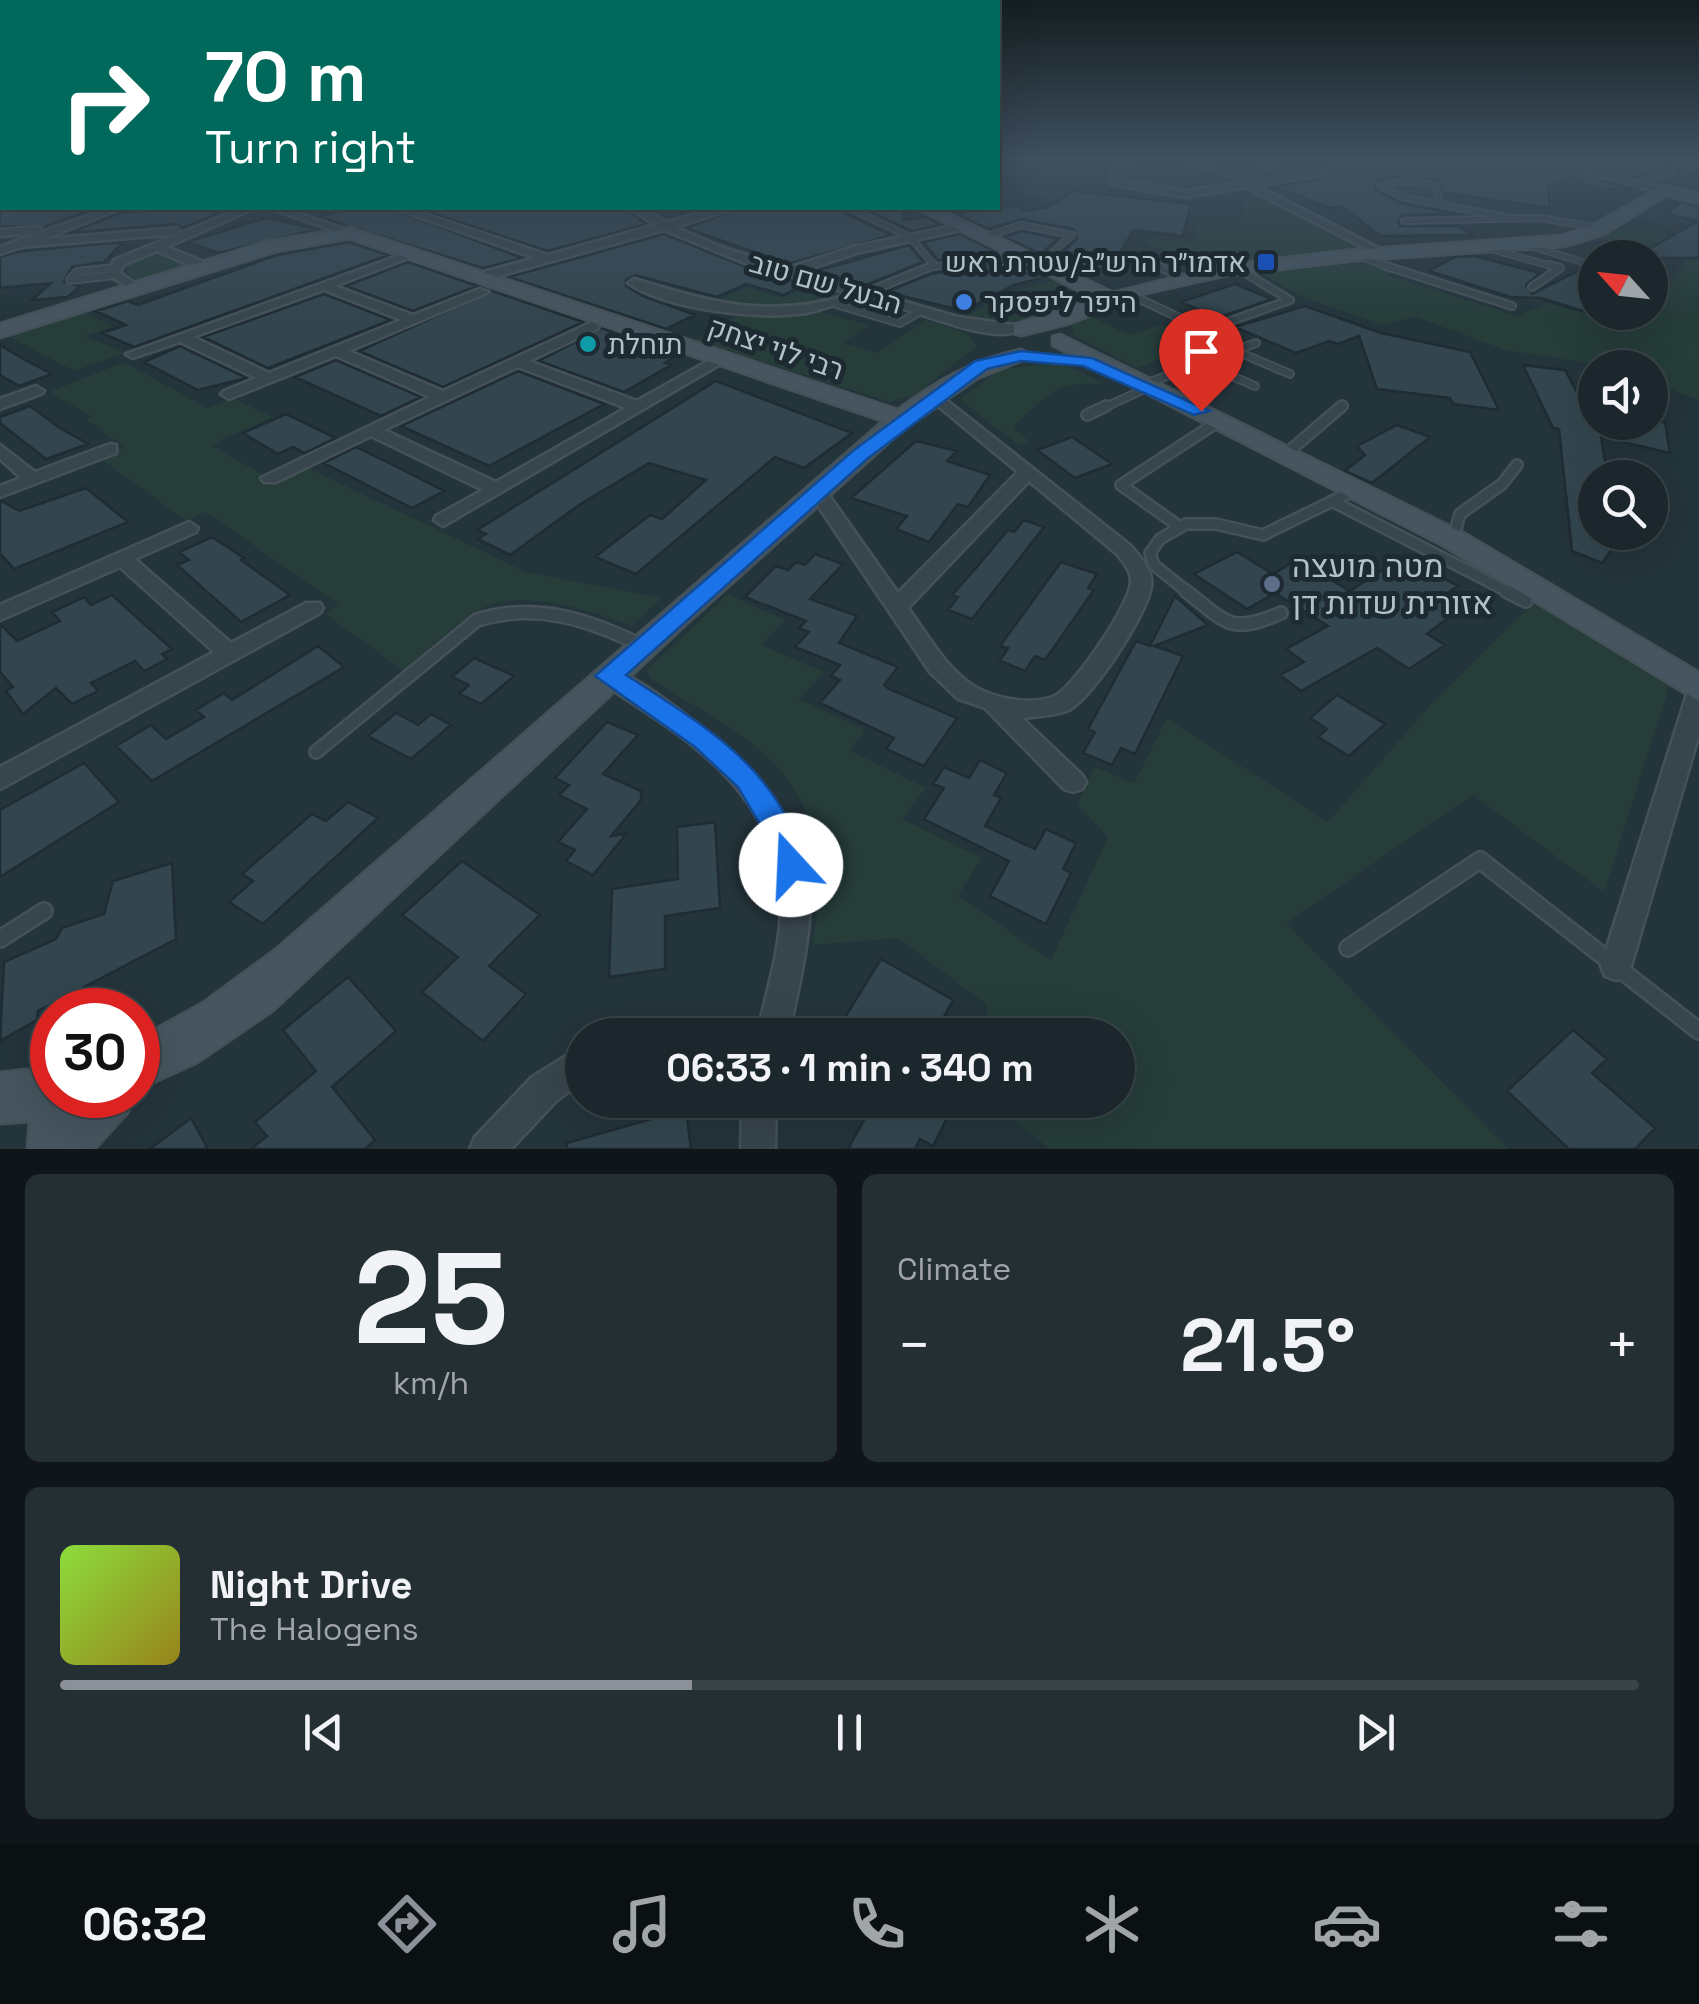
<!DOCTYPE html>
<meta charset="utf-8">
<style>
:root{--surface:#1b272c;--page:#242f34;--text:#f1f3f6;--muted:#a0a5a9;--line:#394448;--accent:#8c9099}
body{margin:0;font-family:"Space Grotesk",Heebo,sans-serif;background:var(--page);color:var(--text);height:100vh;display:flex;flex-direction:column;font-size:38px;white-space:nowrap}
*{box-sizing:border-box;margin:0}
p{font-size:32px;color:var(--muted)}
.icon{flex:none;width:55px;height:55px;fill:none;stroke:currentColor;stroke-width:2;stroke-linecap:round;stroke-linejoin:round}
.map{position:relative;height:1149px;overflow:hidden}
.sheet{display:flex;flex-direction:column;gap:25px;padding:25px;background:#0f1518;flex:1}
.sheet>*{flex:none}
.banner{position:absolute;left:0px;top:0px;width:1000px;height:210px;box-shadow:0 10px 40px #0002,0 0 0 2px var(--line);background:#00695c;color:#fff;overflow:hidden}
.needle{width:65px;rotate:297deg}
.tools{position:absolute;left:1578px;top:240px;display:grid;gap:20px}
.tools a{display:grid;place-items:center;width:90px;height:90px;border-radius:50%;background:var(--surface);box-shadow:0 10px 40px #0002,0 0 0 2px var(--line);font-size:50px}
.speed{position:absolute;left:30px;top:988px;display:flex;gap:20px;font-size:50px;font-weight:700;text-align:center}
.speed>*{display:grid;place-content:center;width:130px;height:130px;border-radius:50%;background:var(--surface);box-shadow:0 10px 40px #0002,0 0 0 2px var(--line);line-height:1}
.speed .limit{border:15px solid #d22;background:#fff;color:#111}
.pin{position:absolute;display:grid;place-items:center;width:85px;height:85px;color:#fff;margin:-102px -42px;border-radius:50% 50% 50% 0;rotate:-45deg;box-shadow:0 0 10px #0007}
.pin .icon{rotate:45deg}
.me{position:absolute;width:110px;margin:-55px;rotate:340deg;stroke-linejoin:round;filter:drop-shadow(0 0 8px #0008)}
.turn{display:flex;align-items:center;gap:35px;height:210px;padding:0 40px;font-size:45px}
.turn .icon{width:130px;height:130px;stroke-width:2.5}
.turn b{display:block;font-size:70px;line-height:85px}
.big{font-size:75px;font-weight:600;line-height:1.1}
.sheet .tile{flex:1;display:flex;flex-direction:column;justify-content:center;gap:15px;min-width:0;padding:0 35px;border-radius:15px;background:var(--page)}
.sheet .dial{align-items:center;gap:0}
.dial b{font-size:130px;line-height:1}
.song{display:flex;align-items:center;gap:30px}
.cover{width:120px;height:120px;border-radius:15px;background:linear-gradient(135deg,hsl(90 70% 55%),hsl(50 70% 35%))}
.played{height:10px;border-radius:5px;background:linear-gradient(90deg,var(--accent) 40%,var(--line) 40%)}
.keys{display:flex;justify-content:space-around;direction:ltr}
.heat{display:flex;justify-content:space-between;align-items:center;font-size:55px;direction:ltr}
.sheet .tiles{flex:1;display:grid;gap:25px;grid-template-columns:1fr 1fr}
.tile:last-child{grid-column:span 2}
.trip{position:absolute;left:565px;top:1018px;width:570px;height:100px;border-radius:50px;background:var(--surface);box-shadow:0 10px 40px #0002,0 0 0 2px var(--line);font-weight:600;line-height:100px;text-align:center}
.tab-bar{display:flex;height:160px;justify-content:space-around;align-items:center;background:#0b1012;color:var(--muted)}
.tab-bar .icon{width:70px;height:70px}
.tab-bar .selected{color:var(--accent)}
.tab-bar b{font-size:45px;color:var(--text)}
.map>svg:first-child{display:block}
</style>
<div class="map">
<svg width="1699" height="1149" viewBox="0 0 1699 1149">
<rect width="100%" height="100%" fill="#24343b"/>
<path fill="#263d3a" d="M1020,159h40l21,10 -23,32 -44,-10z
M1143,159l32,1 -11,4 15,6 23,20 -25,1 -54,-12z
M1247,193l10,1 100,54 -152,18 -18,-11 -42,-10 6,-7 43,5 3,-21 44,1z
M1627,225l72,18v157l-49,-18v-14l-37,-1 -108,-17 -89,-33 -35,8 -83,-30 -37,-22 110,-11 19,8 -1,6 128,40 31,-13 41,12 6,-4 55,1v-13l16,4 6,-22 13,-21 -82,-21z
M154,251l37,15 -51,15 -11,-5 -4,-10z
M1055,280l15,9 2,8c-33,26 -65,29 -105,19l41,-23z
M811,284l32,9 -33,16 59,16 -27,18 35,10 49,-33 40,13 11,13 -61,48 -26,8 -195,-62 55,-32 -35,-7 32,-13 36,10z
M81,311l32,15 -27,10 39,17 -51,18 -70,-37z
M1088,315l40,20 37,-11 39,18 -67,26 -64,-33v-10z
M124,362l83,46 26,-10 40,19 -62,28 66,38 31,-15 218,104 136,26 -31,28c-35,-15 -110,-37 -146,-19 -29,15 -56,43 -82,63l-78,-56 14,-9 -133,-93 -20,9 -86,-63 24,-11 -38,-28 5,-3 -42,-24z
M1048,364l19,2 39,18c-54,-3 -58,12 -93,43l17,15 -13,2 -57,-44 40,-31z
M728,594l57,26 -24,25 64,27 -26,27 67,31 -17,20 77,38 -24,31 80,39 -24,38 93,64 57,-123 -31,-33 18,-37 39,16 33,-65 161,104 105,-120 106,-104 120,77 9,10 -2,12 -62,195 -131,-97 -187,128 222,226h-458l-61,-49h129v-65h-131l-1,-31 -88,-66 -85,7c3,-29 11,-64 5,-93 -19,-98 -90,-124 -166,-172l-5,-10z"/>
<path fill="#33464f" stroke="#1f2c33" stroke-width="2.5" d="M1416,159h113l103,30h-37l-22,-11 -25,9 2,21 -106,-15 -7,-13 -44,-4 -17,5v9l24,13 55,11 -52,1 -5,5 2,6h59l14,9 -93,1 -38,-30 -12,2 -55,-21z
M1560,159h93l13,8 -31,11z
M1075,191l116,13 -8,32 -49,-6 -16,26 -8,-1 -9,15 -29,-1 -19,-9 24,-21 -3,-10 -53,-10 -33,10 -33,-16 64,-8 3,6 26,-4z
M1681,202l18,4v52h-66l65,-37 -32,-7z
M47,208h49l-52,19 -44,-1v-15z
M219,208l-6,8 -31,12 -5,-4 -108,9 54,-21z
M350,208h39l133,50 -39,10 -163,-51z
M417,208h209l20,16 -98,27z
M739,208h104l3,6 45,21 -103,29 -102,-36z
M862,208h41l1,12 22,-3 15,8 -29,6z
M266,218l53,11 -100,24 -32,-11z
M1021,231l37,8 -17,15 -36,-17z
M664,234l77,31 63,19 -20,11 -38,-11 -29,13 -82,-22 -9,5v6l17,10 52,19 -29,14 -157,-52z
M960,234l34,17 -56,9 -15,-18z
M123,242l-19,20 -32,5 -8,15 16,4 -12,11 -36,3 19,-17 -51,5v-31l22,-6z
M349,242l39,13 -254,92 -32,-14 24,-8 -30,-14 32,-10 10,4 139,-50z
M909,245l14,17 -57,23 -53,-13z
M1474,256l66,17 -14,12 6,9 50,-25 13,3v34l-9,6 -45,-14 -31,-1 -81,-26 26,-14z
M1013,261l31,16 -30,8 -50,26 -78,-19 45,-18z
M408,262l69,24 -64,25 -67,-25z
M1235,284l37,15 -55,19 -36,-16z
M492,291l91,31 -140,65 -84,-36z
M324,294l67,26 -123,48 -65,-31z
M1305,306l76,27 89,19 29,58 -46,-6 -3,-6 -73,-9 -18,-53 -21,8 -9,-3 -33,12 -61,-26z
M602,328l71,30 -8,5 6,2 -47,27 -85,-31z
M0,345l25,15 27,14 -33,12 -19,-11z
M180,346l67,32 -49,12 -54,-28z
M336,360l85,37 -40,19 -86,-39z
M1523,365l42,5 28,52h72l5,31 -69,-16 7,41h-13v54h29l-22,31 -30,-12 -13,-122 -6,-1z
M518,371l86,33 -115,62 -88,-40z
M716,381l136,52 -48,35 -29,-11 -139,117 -41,-17 55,-42 12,4 44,-39 -57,-17 -70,42 -69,50 -32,-16 8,-5 -9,-4z
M30,406l30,22 28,16 -42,15 -46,-36v-6z
M286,414l50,24 -31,15 -12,-6 -15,7 -35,-21z
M1397,425l33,12 -58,46 -27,-12 20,-16 -8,-9z
M1072,437l40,27 -37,14 -38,-28z
M916,441l41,10 -10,10 43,14 -22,32 -10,-3 -29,38 -33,-13 11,-13 -56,-18z
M356,447l37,18 51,26 -32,17 -88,-45z
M86,488l42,34 -114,47 -14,-16v-53l19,11z
M1024,520l20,7 -72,92 -24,-9 10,-13 -6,-2 24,-27 32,-38 6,2z
M212,537l32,21 -3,2 49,35 -49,27 -64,-57 12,-5 -10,-8z
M1237,552l36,22 24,-14 53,31 52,-34 56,29 -9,6 20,10 -42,32 18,11 -36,24 -32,-21 -76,43 -21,-16 24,-13 -18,-13 42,-23 -53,-33 -28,16 -53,-35z
M815,554l28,10 -33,35 47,17 -18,27 59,24 -14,18 5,4 68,29 -33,48 -38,-17 8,-11 -74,-35 20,-23 -9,-4 9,-11 -45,-18 14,-15 -10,-4 7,-7 -61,-24 31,-31 12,4 8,-8 9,3z
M1061,562l36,12 -9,14 6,2 -49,70 -10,-4 -10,15 -25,-10 8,-13 -8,-2z
M112,595l60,54 -10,5 5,5 -23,12 -9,-10 -44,22 7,8 -26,13 -16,-16 -33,26 -17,-23 7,-4 -13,-15v-48l17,17 43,-20 -8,-9 32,-15 7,8z
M1175,596l33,29 -54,21 29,10 -48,98 -14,-6 -9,17 -29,-12 12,-21 -7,-3 48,-88 14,5z
M318,646l26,21 -192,114 -36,-35 35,-21 15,14 38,-22 -8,-7 28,-17 8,7z
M474,658l40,18 -33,28 -22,-10 10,-9 -17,-8z
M1337,695l48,29 -36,32 -31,-19 9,-8 -17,-11z
M396,713l22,12 13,-11 20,11 -40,34 -43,-23z
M607,722l31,13 -35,39 38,17v9l-30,36 15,-2 -33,41 -27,-14 9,-11 -17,-8 29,-33 -28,-14 10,-10 -14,-7z
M980,760l27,13 -13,22 7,3 -16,28 50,23 11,-20 30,14 -13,26 8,4 -25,51 -56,-28 19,-35 -85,-42 20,-31 -11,-4 11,-17 25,11z
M84,763l35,39 -119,75v-67z
M348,802l30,16 -115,106 -34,-22 24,-21 -11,-7 70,-60 14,7z
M715,822l5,86 -55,8v53l-56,8 3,-88 66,-10 -1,-52z
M462,861l78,54 -51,51 37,28 -43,47 -61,-49 36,-35 -56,-42z
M172,863l4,76 -138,72 -1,9 -37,21 4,-79 52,-23 6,-11 42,-14 9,-33z
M881,959l72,41 -19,35h-100z
M348,977l48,54 -64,56 43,53 -10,9h-114l16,-13 -12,-14 61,-51 -33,-41z
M1573,1030l34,29 -15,14 63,55 -20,21h-66l-62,-58z
M875,1100h81l-23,46 -13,-7 -5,10h-67z
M686,1109l5,40h-124v-6z
M191,1118l17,31h-58z"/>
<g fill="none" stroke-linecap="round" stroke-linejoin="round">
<g stroke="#445158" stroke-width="8">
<path id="lane-far4" d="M1180,159l76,23
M1249,159l45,17
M1659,159l40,9
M1638,183l33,-11
M1440,202l-5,-16c-19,-6 -36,-6 -55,0l22,11 113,22
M849,208l61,29 24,28
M1404,221l137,-3 59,10
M984,237l37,-12 51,10 -33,29
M1528,245l67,21
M1483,247l76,21
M1357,255l33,13
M1138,257l23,11
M927,268l90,-14"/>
</g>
<g stroke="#445158" stroke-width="10">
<path id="lane-far3" d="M1156,265l27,13
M1383,265l129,41
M113,268l-36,4 -7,8 44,-5
M1532,287l28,-19 -10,-3
M1127,293l78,37 85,-30 -53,-32
M863,294l71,-29
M836,304l64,19 21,-12
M1236,351l54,23
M1202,363l53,23
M1145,384l111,-41
M1101,409l48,-22
M1339,409l4,-4"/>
</g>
<g stroke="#445158" stroke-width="14">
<path id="lane-far2" d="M1087,415l19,-9
M1287,453l55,-47
M1332,501l179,92
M1180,527l-59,-42 98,-64
M1453,539l7,-25 42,-30 15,-19
M1189,593l-35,-28 -4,-12 10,-14 26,-15h30l47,11 94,-46"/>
</g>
<g stroke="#445158" stroke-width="16">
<path id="lane-far1" d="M1186,591c41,32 44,44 95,22
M1506,591l20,10
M316,752l161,-132c59,-18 110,-1 164,25"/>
</g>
<g stroke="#445158" stroke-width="20">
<path id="lane" d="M0,939l44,-28
M1348,948l132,-88 219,171"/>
</g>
<g stroke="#445158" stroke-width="5">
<path id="street" d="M1130,159h11l-21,14 -1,7 66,11 207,-32h20l-155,27 127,65v4l-4,1 -135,-69 -60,10 -74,-13 1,-14z
M1533,159h14l122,31 -5,3z
M0,200h2v6h-2z
M109,208h13l-78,31 133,-11 4,5 61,-25h13l-88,39 42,17v6h-8l-44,-19 -34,14 -3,8 19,13 -6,4 -26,-16 7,-14 64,-26 -157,13 -21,7v-7l39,-14 -39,3v-6l37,-3 4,1v4z
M269,208h14l73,25 -10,2z
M393,208h14l141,47 107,-30 -26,-17h12l25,14 54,-14h15l-60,19 46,20 67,21 65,-21 109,-23 4,1v4l-106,23 -60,20 158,45 57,8 7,4c-31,20 -121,-27 -156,-30 -14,-2 -43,11 -59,14 -47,7 -140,-3 -179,-30l6,-4c77,23 136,41 217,15l-109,-32 -78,-32 -183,51 -4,-1v-6l58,-16z
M409,252l10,2 -84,32 78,29 66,-26 10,3 -140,59 94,40 149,-69 7,4 -2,3 -68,32 108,40 80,-45 12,3 -286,167 -9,-6 2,-4 47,-26 -112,-54 -95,46h-12l-3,-4 169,-81 -94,-41 -107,43 -8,-5 3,-3 32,-13 -76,-36 -47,16 -7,-4zM324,290l77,30 -132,53 -76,-36zM518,367l108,41 -130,74 -112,-52z
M36,386l8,5 -3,3 -41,15v-10z
M936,392l195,154c9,11 23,25 20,41 -4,27 -58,110 -82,123 -13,6 -32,6 -47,8l60,57 4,7 -4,7 -9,3 -9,-3 -79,-81 -27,-9 -28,-27 -122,-181 9,-5 6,1 75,106 120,-121 -87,-72v-6zM1029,481l88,73c6,8 14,16 14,27 1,21 -57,106 -76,115 -23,10 -62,3 -83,-11 -27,-18 -45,-51 -64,-77z
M110,444l6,1v8l-116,44v-11l21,-8 -21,-19v-14l35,27z
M189,522l9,6 -2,4 -61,27 96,84 75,-40h14l3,5 -3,5 -320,176v-22l214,-115 -94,-85 -120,53v-15z
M608,668c31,9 64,37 91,57 66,47 115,112 110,197 -3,38 -13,75 -20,113h-32c9,-42 24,-86 24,-130 -2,-114 -95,-167 -181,-223l-3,-6 3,-6z
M1699,686v48l-68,232 -4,10 -11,4 -11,-4 -4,-10 86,-272 4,-6z
M582,1046v36l-26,19 -45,48h-41l5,-12 57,-60z
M742,1100h34l-1,49h-34z"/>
</g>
<g stroke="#445158" stroke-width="5">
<path id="secondary" d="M1664,186l35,7v10l-33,-8 -62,39 -40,12 -208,14 -130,15 -81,18 -75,30 -49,12 -7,-2v-8l82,-26 -179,-91h19l177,85 113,-28 130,-15 206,-14 30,-10z
M350,228l548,182c38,-29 76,-50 123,-60l11,6 -55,22 -76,53 -213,191 -415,388 -76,52 -59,27v-50l64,-35 75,-55 607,-528 -535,-183 -73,13 -276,86v-13l267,-82z
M1060,335l403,198 236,140v28l-256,-156 -390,-200v-8z
M27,1070l25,9v16h82l-7,18 -33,36h-66l2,-28 -30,2v-50z"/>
</g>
<use href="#lane-far4" stroke="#38454c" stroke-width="5"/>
<use href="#lane-far3" stroke="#38454c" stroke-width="6"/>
<use href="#lane-far2" stroke="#38454c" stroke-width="9"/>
<use href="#lane-far1" stroke="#38454c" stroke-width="11"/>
<use href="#lane" stroke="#38454c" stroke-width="15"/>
<use href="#street" fill="#38454c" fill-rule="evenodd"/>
<use href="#secondary" fill="#46555f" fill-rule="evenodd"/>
</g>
<linearGradient id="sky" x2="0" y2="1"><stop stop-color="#141d20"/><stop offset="0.5" stop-color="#3f5060"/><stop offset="1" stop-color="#3f5060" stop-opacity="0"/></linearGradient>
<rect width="1699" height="319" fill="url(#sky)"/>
<path fill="#1a73e8" stroke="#114b97" stroke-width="2.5" d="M1021,351l71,7 118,53 -16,4 -111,-49 -62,-5 -34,8 -120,90 -241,216c83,54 149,90 181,190l-5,10 -11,4 -11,-4 -13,-39 -29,-49 -43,-40 -100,-71 259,-226 121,-89z"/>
<rect fill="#1a4fb4" stroke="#1d2a31" stroke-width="4" x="1256" y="252" width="20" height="20" rx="5"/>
<circle fill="#3f7fe0" stroke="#1d2a31" stroke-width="4" cx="964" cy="302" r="10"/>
<circle fill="#0f9aa8" stroke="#1d2a31" stroke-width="4" cx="588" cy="344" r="10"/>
<circle fill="#5c6f8a" stroke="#1d2a31" stroke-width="4" cx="1272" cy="584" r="10"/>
<g text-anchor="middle" stroke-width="10" stroke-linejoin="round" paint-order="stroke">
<g font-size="28" fill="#b3c0c7" stroke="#1d2a31" text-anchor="start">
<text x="1246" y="272" text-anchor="end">אדמו״ר הרש״ב/עטרת ראש</text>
<text x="984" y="312">היפר ליפסקר</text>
<text x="608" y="354">תוחלת</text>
</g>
<g font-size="28" fill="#b3c0c7" stroke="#1d2a31">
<text transform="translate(826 283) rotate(16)" y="10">הבעל שם טוב</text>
<text transform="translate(776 348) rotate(19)" y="10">רבי לוי יצחק</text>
</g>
<g font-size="32" fill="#b3c0c7" stroke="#1d2a31" text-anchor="start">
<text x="1292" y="577">מטה מועצה<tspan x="1292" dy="37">אזורית שדות דן</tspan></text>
</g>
</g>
</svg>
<div class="tools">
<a><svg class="needle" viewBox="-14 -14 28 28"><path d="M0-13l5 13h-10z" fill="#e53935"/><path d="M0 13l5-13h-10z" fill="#a0a5a9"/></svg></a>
<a><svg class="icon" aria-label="sound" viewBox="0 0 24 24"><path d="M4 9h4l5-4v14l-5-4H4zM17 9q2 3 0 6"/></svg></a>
<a><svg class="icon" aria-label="search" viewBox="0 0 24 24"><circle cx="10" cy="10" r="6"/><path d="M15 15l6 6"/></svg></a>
</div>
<div class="speed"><div class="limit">30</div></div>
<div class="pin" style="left:1201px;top:411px;background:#d93025"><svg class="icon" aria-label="arrive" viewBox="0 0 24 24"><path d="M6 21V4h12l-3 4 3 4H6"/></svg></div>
<svg class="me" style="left:791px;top:865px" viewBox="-20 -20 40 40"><circle r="19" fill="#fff"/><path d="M0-13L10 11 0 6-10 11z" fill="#1a73e8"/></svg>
<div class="trip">06:33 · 1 min · 340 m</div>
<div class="banner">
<div class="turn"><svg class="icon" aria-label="right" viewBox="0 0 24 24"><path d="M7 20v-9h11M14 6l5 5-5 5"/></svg><div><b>70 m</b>Turn right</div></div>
</div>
</div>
<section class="sheet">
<div class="tiles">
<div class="tile dial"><b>25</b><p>km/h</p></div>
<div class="tile"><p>Climate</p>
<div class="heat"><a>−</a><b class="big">21.5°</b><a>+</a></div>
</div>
<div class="tile">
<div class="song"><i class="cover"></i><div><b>Night Drive</b><p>The Halogens</p></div></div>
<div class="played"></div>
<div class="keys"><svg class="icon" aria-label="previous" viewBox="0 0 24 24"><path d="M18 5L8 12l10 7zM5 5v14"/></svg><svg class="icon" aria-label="pause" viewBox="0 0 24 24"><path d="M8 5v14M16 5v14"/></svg><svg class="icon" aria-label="next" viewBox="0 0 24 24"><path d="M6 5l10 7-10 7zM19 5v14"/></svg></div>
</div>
</div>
</section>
<nav class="tab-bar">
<b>06:32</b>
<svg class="icon selected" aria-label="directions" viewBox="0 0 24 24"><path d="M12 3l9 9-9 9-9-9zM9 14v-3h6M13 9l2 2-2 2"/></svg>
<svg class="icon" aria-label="music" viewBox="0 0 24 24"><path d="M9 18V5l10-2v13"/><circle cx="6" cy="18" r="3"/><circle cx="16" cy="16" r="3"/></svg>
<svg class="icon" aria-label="phone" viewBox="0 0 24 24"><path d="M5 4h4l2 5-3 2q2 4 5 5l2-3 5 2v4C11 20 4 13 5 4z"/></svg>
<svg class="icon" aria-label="climate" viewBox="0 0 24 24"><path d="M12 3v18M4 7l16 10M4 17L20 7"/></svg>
<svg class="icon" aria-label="car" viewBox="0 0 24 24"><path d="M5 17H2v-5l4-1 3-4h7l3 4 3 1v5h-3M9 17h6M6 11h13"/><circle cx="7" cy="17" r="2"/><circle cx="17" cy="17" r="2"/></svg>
<svg class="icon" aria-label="filters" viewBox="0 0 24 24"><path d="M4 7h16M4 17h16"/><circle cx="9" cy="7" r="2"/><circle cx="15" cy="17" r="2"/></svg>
</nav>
